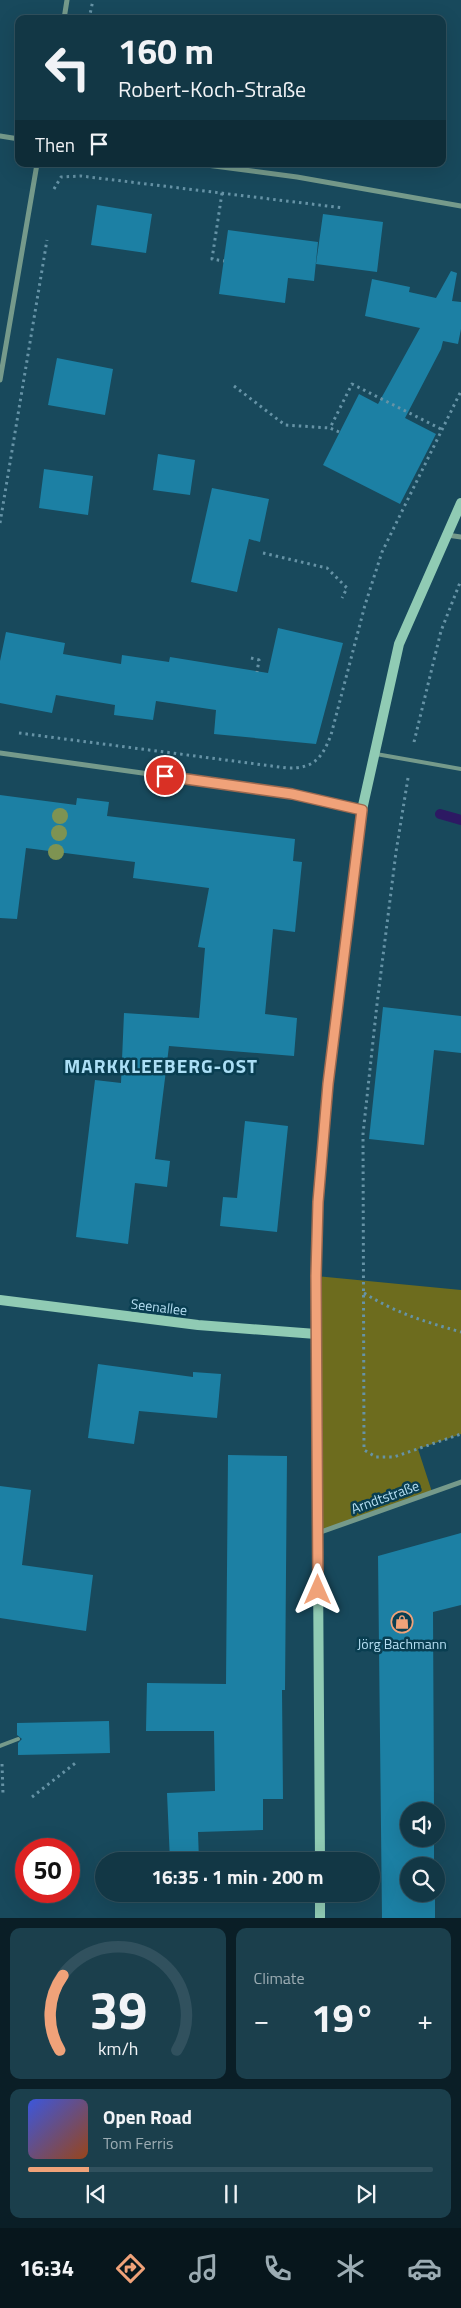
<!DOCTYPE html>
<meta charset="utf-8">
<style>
:root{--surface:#123745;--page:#1b3f4c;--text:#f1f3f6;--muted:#9cacb3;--line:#31515e;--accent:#f0a279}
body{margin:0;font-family:"Titillium Web",sans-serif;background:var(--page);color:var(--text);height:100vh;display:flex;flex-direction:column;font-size:19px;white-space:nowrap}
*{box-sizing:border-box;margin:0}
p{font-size:16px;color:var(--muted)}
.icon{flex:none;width:28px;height:28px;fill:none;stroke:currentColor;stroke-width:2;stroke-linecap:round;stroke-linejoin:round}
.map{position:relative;height:1918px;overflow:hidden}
.details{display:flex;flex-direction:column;gap:10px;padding:10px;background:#0a1e26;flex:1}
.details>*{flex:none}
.top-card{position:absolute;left:15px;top:15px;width:431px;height:152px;border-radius:10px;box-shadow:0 5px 20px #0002,0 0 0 1px var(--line);background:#123745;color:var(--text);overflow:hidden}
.fabs{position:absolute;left:400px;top:1802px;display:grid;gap:10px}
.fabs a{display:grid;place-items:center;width:45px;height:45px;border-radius:50%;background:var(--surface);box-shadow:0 5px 20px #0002,0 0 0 1px var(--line);font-size:25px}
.speed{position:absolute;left:15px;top:1838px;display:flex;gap:10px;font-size:25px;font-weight:700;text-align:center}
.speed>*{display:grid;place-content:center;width:65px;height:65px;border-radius:50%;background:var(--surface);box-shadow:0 5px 20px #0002,0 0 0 1px var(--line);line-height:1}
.speed .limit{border:8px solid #d22;background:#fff;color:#111}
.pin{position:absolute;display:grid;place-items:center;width:42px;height:42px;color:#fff;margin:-21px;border:2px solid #fff;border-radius:50%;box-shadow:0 1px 5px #0007}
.me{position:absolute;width:55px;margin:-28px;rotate:0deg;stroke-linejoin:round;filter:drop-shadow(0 0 4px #0008)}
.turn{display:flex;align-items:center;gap:18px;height:105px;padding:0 20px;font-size:22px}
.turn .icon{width:65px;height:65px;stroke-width:2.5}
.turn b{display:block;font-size:35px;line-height:42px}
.then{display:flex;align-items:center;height:48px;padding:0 20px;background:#0003;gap:10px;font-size:19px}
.big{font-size:38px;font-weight:700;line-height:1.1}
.details .tile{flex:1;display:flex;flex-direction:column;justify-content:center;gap:8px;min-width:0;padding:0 18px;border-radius:10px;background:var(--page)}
.details .dial{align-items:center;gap:0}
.dial svg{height:130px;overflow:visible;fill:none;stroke:var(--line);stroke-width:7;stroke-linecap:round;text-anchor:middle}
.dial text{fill:var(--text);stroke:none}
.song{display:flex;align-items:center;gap:15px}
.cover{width:60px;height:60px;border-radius:8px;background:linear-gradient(135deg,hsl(230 70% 55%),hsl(20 70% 35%))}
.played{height:5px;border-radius:2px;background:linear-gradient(90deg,var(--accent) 15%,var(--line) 15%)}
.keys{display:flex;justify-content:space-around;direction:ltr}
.heat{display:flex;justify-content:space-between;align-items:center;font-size:28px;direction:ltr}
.details .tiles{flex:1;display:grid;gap:10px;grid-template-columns:1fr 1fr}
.tile:last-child{grid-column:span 2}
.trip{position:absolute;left:95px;top:1852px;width:285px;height:50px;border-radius:25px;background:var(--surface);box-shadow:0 5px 20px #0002,0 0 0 1px var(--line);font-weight:700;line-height:50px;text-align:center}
.tabs{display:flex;height:80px;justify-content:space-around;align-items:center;background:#07161c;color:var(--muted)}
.tabs .icon{width:35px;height:35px}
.tabs .on{color:var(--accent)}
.tabs b{font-size:22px;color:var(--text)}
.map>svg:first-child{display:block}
</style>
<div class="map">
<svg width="461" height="1918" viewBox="0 0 461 1918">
<rect width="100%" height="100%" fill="#18495c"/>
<path fill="#6d6c1e" d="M316,1276l145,14v144l-43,15 14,43 -115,41z"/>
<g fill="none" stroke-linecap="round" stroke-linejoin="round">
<path stroke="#2d1963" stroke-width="10" d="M440,814l21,6"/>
</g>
<path fill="#1c80a4" d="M97,205l55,9 -6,39 -55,-8z
M323,214l60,8 -6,50 -61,-8z
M228,230l90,12 -4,39 -26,-3 -3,25 -66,-9z
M451,271l6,2 -5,28 9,1v27l-3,15 -15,-3 -2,8 -36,69 31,16 -36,70 -77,-39 36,-71 19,10 42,-76 -55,-12 7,-37 38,8 -1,5 27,6z
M57,358l56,11 -8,46 -57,-10z
M158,454l37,6 -5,35 -37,-5z
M44,469l49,7 -5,39 -49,-7z
M212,488l57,11 -9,43 -11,-3 -12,53 -46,-10z
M278,628l65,15 -27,101 -102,-10 2,-24 -60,-9 -3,19 -39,-5 1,-10 -59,-10 -4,18 -52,-10v-42l6,-29 59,11 -2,11 58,10 1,-9 47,7 1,-5 98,16z
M0,795l76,10 1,-7 32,4 -2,14 188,23 -2,22 9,1 -7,70 -22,-3 -8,85 32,4 -3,38 -125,-10 -14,113 15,2 -3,26 -32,-4 -7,61 -52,-7 19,-157 26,3 3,-70 75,5 6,-70 -7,-1 11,-59 -76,-10 2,-16 -109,-14 -9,71 -17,-1z
M383,1007l78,9v37l-27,-3 -10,95 -55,-6z
M245,1121l43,5 -11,106 -57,-6 3,-29 14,1z
M98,1364l95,13v-5l28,2 -4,44 -78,-7 -5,33 -46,-6z
M228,1455l59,1 -2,234h-3l1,109h-20v31l-65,2 1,29h-29l-3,-68 48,-2 -1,-60h-68l1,-48 79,1z
M0,1486l31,4 -9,75 71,10 -7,56 -86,-13z
M461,1533v72l-28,7 1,199h-25v28h25v27h-25v28h26v24h-53l-4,-362z
M109,1721l1,32 -92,2v-12l4,-4 -5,-4v-12z"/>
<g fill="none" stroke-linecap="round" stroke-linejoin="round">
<path stroke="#6693a6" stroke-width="3" stroke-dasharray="2.5 4" stroke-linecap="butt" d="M89,19l4,-19
M54,189l7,-12 20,-1 263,32
M222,193l-10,66 12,2
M234,386l51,39 45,3
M339,432l-9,-4 22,-44 91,46
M0,523l47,-283
M263,553l64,15 20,20 -5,10
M251,658l8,2 -2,12
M19,733l268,35c27,1 35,-10 44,-33l34,-130 17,-53 79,-161
M414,742l27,-111 20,-51
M408,778l-12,74 -19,152 -14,130 1,316 12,7h18l67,-23
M364,1293c34,21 59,28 97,39
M2,1764l1,30
M32,1797l46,-36"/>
<path stroke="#759a8b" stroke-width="4" d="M376,754l85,15
M0,1746l18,-7"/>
<path stroke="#759a8b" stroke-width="5" d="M64,19l3,-19
M0,136l19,3
M199,164l98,13 164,29
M0,380l37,-216
M447,535l14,2
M0,753l292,41 70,16
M318,1533l143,-51"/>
<path stroke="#90cbb4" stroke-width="10" d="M0,1300l198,25 118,9
M320,1861l-4,-585 2,-74 10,-118 34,-274 37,-166 62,-141
M320,1894v24"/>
</g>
<g fill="#7e9352">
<circle cx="60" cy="816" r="8"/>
<circle cx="59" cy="833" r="8"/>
<circle cx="56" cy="852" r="8"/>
</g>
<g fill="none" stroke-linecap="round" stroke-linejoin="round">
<g stroke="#9c694f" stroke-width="12">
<path id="route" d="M165,776l127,18 70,16 -34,274 -10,118 -2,74 2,314"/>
</g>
<use href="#route" stroke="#f0a279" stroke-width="9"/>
</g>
<defs>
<g id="shop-ring" transform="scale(1.125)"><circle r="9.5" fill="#093e51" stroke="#f0a279" stroke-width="1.5"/><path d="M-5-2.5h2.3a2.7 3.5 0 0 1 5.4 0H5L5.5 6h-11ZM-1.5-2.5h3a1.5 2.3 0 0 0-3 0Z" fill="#f0a279"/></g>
</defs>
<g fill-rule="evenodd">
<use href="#shop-ring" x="402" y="1622"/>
</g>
<g text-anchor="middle" stroke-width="5" stroke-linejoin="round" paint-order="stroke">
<g font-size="14" fill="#b6dff3" stroke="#093e51">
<text transform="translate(159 1307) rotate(7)" y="5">Seenallee</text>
<text transform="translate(385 1497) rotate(-20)" y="5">Arndtstraße</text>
</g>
<g font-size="14" fill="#b6dff3" stroke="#093e51">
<text x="402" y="1649">Jörg Bachmann</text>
</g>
<g font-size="19" font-weight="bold" letter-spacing="1" fill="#abdef5" stroke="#093e51">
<text x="161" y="1073">MARKKLEEBERG-OST</text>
</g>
</g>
</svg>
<div class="fabs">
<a><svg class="icon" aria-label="sound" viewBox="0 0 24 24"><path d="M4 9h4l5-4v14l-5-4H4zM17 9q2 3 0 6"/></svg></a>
<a><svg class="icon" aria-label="search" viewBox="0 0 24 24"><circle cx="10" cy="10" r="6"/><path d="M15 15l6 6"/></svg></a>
</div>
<div class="speed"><div class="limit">50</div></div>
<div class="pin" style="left:165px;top:776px;background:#d93025"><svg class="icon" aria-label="arrive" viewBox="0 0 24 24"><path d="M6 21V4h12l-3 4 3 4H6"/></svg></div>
<svg class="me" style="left:318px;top:1590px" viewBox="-20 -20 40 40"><path d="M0-17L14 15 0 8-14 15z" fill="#f0a279" stroke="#fff" stroke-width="4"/></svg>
<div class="trip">16:35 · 1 min · 200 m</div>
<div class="top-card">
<div class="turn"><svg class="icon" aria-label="left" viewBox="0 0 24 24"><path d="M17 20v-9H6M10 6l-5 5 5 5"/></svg><div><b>160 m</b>Robert-Koch-Straße</div></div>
<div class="then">Then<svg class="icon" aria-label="arrive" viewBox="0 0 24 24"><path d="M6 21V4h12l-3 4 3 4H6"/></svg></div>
</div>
</div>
<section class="details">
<div class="tiles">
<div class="tile dial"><svg viewBox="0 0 100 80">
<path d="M14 69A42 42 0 1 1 86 69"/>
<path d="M14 69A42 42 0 0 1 16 23" stroke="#f0a279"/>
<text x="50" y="56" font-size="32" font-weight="700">39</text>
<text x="50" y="72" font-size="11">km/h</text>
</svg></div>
<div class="tile"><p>Climate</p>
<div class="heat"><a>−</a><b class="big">19°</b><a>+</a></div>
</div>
<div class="tile">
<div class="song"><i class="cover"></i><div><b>Open Road</b><p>Tom Ferris</p></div></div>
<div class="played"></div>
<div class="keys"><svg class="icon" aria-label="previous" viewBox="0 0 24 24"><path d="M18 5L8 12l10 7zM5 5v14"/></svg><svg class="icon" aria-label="pause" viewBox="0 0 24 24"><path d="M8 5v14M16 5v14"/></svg><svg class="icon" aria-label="next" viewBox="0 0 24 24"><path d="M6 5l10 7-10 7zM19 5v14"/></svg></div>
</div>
</div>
</section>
<nav class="tabs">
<b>16:34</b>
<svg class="icon on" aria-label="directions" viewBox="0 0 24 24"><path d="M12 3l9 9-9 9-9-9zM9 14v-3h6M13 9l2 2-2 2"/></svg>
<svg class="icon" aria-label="music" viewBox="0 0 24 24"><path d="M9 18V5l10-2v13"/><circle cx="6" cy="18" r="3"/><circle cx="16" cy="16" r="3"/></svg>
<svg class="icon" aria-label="phone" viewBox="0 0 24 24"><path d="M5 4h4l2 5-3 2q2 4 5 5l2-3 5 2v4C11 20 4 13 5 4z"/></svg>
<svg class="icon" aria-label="climate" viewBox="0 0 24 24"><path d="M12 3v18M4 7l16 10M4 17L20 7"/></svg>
<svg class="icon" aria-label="car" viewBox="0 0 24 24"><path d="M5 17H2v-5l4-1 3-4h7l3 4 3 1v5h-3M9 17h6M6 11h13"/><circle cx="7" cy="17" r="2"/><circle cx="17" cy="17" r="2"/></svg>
</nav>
